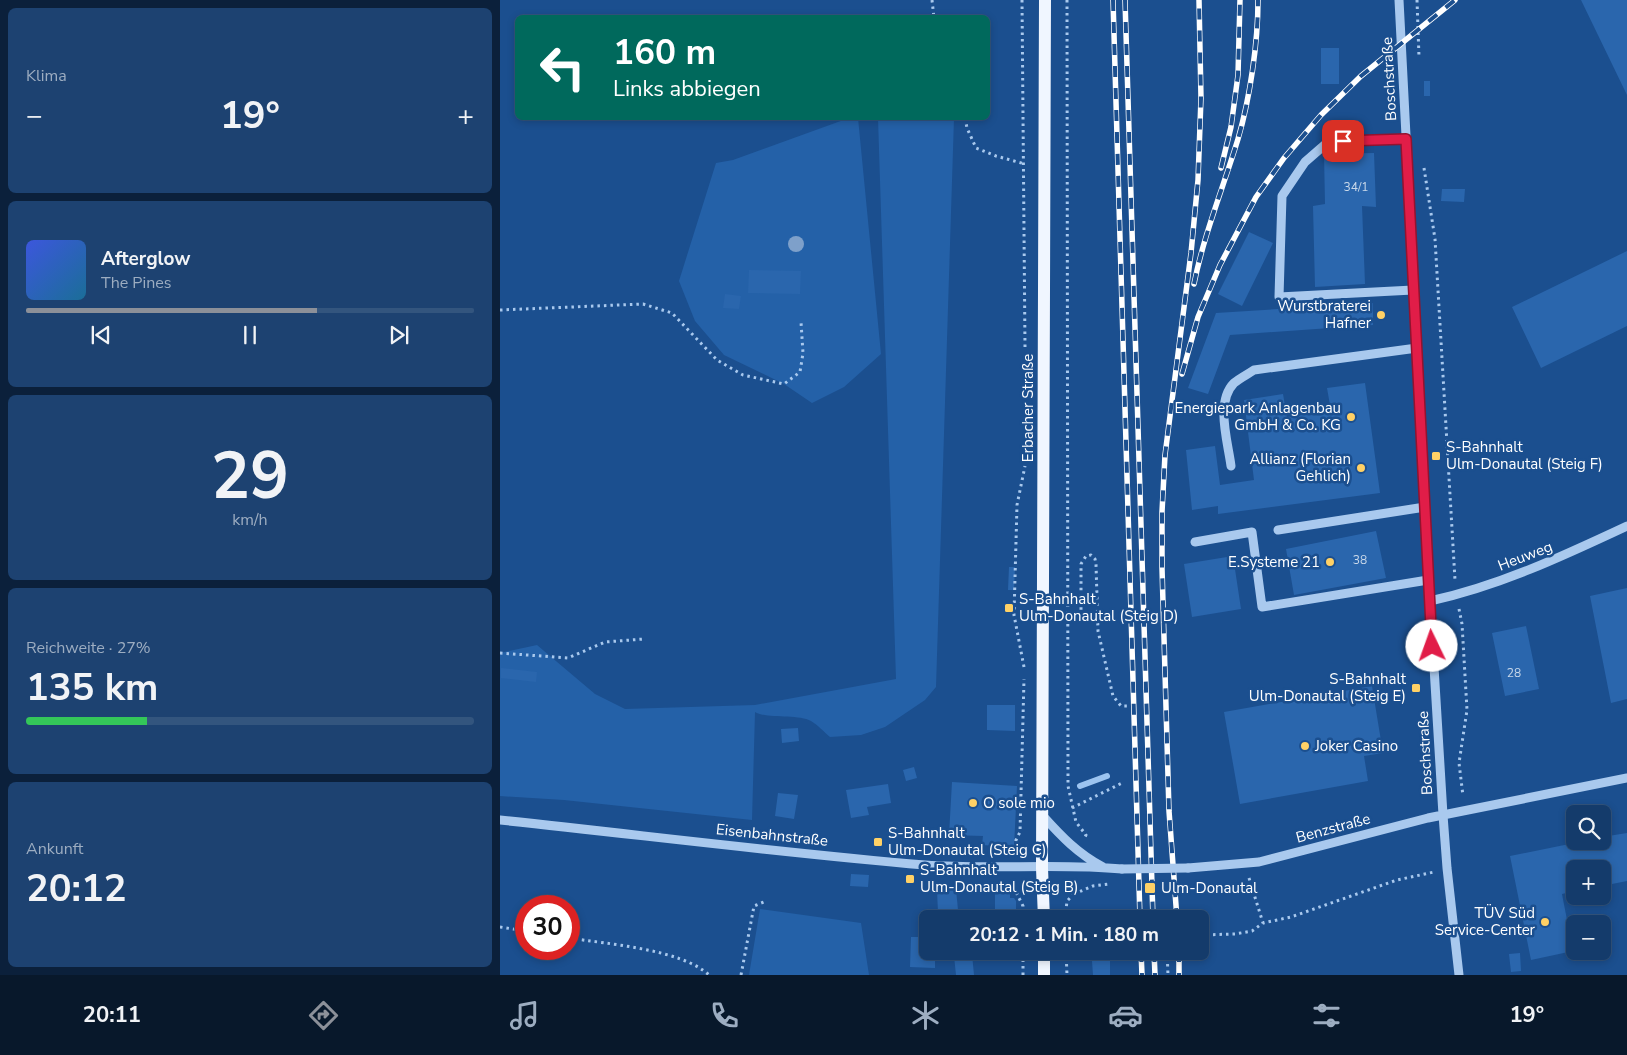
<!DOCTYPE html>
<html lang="de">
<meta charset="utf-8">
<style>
:root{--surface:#143b6b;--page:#1d4271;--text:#f1f3f6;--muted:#9dadc1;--line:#33557e;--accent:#8c9099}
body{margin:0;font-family:"Nunito Sans",sans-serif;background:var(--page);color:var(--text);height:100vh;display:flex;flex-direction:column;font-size:19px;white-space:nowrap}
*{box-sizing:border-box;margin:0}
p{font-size:16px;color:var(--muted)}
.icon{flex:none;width:28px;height:28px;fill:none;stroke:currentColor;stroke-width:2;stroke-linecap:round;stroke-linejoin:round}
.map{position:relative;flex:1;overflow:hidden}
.panel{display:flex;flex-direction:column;gap:8px;padding:8px;background:#0b203b;width:500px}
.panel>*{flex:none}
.guide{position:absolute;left:15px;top:15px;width:475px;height:105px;border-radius:8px;box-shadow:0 2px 8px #0003,0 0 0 1px var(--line);background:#00695c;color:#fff;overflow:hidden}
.controls{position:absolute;left:1066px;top:805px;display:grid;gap:10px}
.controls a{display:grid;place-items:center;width:45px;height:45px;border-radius:8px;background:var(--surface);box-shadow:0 2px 8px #0003,0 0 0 1px var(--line);font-size:25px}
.speed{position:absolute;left:15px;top:895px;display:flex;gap:10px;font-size:25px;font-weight:700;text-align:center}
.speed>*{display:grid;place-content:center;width:65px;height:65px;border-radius:50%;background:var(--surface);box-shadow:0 2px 8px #0003,0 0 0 1px var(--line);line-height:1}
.speed .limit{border:8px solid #d22;background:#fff;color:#111}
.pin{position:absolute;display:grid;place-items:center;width:42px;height:42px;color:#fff;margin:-21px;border-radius:10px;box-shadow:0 2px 8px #0006}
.me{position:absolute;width:55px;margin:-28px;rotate:357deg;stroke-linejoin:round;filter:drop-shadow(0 0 4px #0008)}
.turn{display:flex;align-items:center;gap:18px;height:105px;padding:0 15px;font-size:22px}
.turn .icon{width:65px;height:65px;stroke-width:2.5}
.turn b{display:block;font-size:35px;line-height:42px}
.big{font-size:38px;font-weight:700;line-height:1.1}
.panel .tile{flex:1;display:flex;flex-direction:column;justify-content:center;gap:8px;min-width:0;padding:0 18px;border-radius:8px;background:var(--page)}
.panel .dial{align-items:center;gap:0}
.dial b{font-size:65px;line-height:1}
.song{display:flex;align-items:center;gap:15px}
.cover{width:60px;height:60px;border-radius:8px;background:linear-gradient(135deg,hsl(230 70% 55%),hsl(200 70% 35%))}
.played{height:5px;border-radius:2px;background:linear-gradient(90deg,var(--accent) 65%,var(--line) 65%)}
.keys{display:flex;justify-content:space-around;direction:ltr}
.heat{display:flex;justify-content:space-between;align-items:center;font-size:28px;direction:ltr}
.charge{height:8px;border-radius:4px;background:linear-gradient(90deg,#34c759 27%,var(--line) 0)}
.trip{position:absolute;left:419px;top:910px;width:290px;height:50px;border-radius:8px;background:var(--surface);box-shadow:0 2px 8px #0003,0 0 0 1px var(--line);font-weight:700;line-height:50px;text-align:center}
.menu{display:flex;height:80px;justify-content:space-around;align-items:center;background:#08182b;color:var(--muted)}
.menu .icon{width:35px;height:35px}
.menu .selected{color:var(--accent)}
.menu b{font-size:22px;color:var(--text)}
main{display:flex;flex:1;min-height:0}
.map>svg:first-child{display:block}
</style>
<main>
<section class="panel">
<div class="tile"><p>Klima</p>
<div class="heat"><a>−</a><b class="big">19°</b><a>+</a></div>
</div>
<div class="tile">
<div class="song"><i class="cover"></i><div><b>Afterglow</b><p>The Pines</p></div></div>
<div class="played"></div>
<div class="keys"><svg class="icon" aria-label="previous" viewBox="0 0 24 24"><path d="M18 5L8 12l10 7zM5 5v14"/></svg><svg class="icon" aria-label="pause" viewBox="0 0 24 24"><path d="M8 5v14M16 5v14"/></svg><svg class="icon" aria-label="next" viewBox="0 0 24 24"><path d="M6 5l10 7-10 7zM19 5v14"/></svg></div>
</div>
<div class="tile dial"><b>29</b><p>km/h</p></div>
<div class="tile"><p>Reichweite · 27%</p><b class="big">135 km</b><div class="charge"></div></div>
<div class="tile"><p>Ankunft</p><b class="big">20:12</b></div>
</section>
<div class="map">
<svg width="1127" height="975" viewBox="0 0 1127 975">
<rect width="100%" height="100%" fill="#1b4f8f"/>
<path fill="#2461a8" d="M349,118h9l23,236 -37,33 -32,16 -28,-19 -60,-29 -29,-34 -16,-40 37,-118 17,-3z
M378,118h76l-18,569 -11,13 -40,27 -24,8 -31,2c-6,-5 -12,-12 -19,-16 -13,-7 -45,-2 -56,-9l-3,108 -188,-20 -64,-4v-143l37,-8 58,49 30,15 130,-4 141,-26z
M260,909l101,14 8,52h-120z"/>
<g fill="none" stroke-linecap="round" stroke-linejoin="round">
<path stroke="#9cc4f0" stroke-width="6" d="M580,786l27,-10"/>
</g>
<path fill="#2a66ad" d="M1081,0h46v95z
M821,48h18v36h-18z
M924,81h6v15h-6z
M874,153l2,54 -14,-1 3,78 -50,3 -2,-81 12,-2 -1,-50z
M942,189h23l-1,13 -23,-1z
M749,232l24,11 -31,63 -24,-12z
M1127,251v75l-86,42 -29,-61z
M249,270l52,1 -1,23 -52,-1z
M225,294l16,2 -2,13 -16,-1z
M873,303v22l-143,10 -22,59 -20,-6 28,-75z
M865,383l15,110 -162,21v-8l-26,4 -6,-60 29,-4 5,39 34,-5 -10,-80 39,-6 4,23 44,-6 -4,-23z
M876,531l10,47 -92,17 -8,-46z
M733,556l8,53 -49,8 -8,-53z
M509,567h6l-1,23h-6z
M1127,588v111l-16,4 -21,-107z
M1026,626l13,63 -34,7 -13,-63z
M1,668l36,4 -1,10 -35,-4z
M872,686l11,67 -19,3 4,25 -128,23 -16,-92z
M487,705h28v26l-28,-1z
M298,728l1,13 -17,2 -1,-14z
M414,767l3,11 -11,3 -3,-11z
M452,782l65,4 -3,61 -32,-2 1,-9 -34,-1z
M388,784l3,19 -24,4 2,8 -18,3 -5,-28z
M278,793l20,2 -4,24 -19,-3z
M1127,833v48l-25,5v-17h-27v22l-13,3 11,57 -42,9 -21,-104 74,-15h18v-4z
M351,874l18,1 -1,12 -18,-1z
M456,889l2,21 -20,2 -1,-21z
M495,892h15v6h4l2,3v18h-21z
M411,937h17v14h7v17l-25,-1z
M494,951h21v7h-21z
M1020,953l1,18 -10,1 -2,-18z
M472,954l2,21h-18l-2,-19z
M592,961h18v14h-17z"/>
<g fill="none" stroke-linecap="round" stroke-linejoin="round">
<path stroke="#a9c9ee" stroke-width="3" stroke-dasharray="2.5 4" stroke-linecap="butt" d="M432,0l2,18
M522,0l3,347
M567,0l1,786 8,36 10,13 -1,2
M917,0l2,57
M465,118l2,10 9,20 20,8 29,8
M924,168l11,71 20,341
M0,310l143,-6 29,9 45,47 26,15 41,9 16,-12 3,-19 -2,-31
M959,609l3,15 5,86 -8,53 4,33
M568,619l13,-3v-52l5,-8 5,-1 4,4 1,5 2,67 15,65 8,10h7
M0,653l68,5 37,-16 39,-3
M524,667l-10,-52 3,-110 8,-39
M572,808l50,-25
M515,854l1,-14 4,-8 4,-153
M749,878l14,45
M514,880v8l9,18v13
M574,894l19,-8 16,-2
M565,919l2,-18 7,-7v-14
M0,927l26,4
M700,935l35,-1 17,-3 11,-8 28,-6 106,-37 37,-8
M69,938c38,6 112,11 140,37
M566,951l1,24
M667,951l1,24
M241,975l13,-69 12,-5
M523,975v-24"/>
<path stroke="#a9c9ee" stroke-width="9" d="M899,0l31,601 13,214 4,53 12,107
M906,139l-78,3 -23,20 -23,34 -3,101 134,-7
M731,466c-3,-24 -16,-64 3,-83 6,-5 14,-9 20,-13l163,-22
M778,530l147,-23
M695,542l57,-10 10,75 166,-27
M930,601c69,-15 133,-45 197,-75
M543,816c18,20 35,38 60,51
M0,820c142,15 283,33 425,45 66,5 132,-2 197,4
M688,868l71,-6 169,-44 199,-40"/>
<path stroke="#f0f6ff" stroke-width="12" d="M544,919l-2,-51 3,-868
M544,951v24"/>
<g stroke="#fff" stroke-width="5.5">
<path id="rail" d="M613,0l27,919
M625,0l28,919
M721,168l10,-41 7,-52 2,-75
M694,284c10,-50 29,-96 44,-145 12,-41 20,-96 20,-139
M682,374l16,-57 22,-52 36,-68 28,-39 37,-43 40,-39 94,-76
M677,919l-8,-108 -7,-243v-56l3,-57 26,-202 7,-73 3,-82 -2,-98
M641,951l1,24
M654,951l1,24
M679,951v24"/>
</g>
<use href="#rail" stroke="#1b4f8f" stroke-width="4" stroke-dasharray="11" stroke-linecap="butt"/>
<path stroke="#a9c9ee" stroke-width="9" d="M622,869l66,-1"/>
</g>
<circle fill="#7ea0ca" cx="296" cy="244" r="8"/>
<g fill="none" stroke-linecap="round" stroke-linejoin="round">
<g stroke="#92132f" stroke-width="12">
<path id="route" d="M843,141l63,-2 26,507"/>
</g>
<use href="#route" stroke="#e11d48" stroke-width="9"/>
</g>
<g fill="#ffd166" stroke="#1b4f8f" stroke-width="2">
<circle cx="881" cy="315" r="5"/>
<circle cx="851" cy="417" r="5"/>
<rect x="931" y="451" width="10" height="10" rx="2.5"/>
<circle cx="861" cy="468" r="5"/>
<circle cx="830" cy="562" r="5"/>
<rect x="504" y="603" width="10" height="10" rx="2.5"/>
<rect x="911" y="683" width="10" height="10" rx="2.5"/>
<circle cx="805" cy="746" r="5"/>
<circle cx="473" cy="803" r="5"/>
<rect x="373" y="837" width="10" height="10" rx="2.5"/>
<rect x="405" y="874" width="10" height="10" rx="2.5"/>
<rect x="644" y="882" width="12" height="12" rx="2.5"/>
<circle cx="1045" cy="922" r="5"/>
</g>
<g text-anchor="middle" stroke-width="5" stroke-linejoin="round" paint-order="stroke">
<g font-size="12" fill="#cad9ea">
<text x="856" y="191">34/1</text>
<text x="860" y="564">38</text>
<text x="1014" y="677">28</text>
</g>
<g font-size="15" fill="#fff" stroke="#1b4f8f">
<text transform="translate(889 79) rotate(-93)" y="5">Boschstraße</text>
<text transform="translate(528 408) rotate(-90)" y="5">Erbacher Straße</text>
<text transform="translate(1025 556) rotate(-21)" y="5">Heuweg</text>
<text transform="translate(925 753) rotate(-93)" y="5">Boschstraße</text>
<text transform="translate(833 828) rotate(-15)" y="5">Benzstraße</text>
<text transform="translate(272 835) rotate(6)" y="5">Eisenbahnstraße</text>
</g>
<g font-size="15" fill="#fff" stroke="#1b4f8f" text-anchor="start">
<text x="871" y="311" text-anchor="end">Wurstbraterei<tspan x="871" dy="17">Hafner</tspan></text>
<text x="841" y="413" text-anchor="end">Energiepark Anlagenbau<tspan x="841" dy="17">GmbH &amp; Co. KG</tspan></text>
<text x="946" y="452">S-Bahnhalt<tspan x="946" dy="17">Ulm-Donautal (Steig F)</tspan></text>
<text x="851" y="464" text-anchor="end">Allianz (Florian<tspan x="851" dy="17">Gehlich)</tspan></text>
<text x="820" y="567" text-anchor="end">E.Systeme 21</text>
<text x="519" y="604">S-Bahnhalt<tspan x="519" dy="17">Ulm-Donautal (Steig D)</tspan></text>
<text x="906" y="684" text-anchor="end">S-Bahnhalt<tspan x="906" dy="17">Ulm-Donautal (Steig E)</tspan></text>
<text x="815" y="751">Joker Casino</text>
<text x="483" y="808">O sole mio</text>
<text x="388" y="838">S-Bahnhalt<tspan x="388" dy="17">Ulm-Donautal (Steig C)</tspan></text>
<text x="420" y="875">S-Bahnhalt<tspan x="420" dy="17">Ulm-Donautal (Steig B)</tspan></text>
<text x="661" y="893">Ulm-Donautal</text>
<text x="1035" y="918" text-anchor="end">TÜV Süd<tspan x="1035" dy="17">Service-Center</tspan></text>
</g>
</g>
</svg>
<div class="controls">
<a><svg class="icon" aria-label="search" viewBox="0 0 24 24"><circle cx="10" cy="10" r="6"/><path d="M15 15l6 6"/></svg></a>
<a>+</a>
<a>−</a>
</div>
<div class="speed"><div class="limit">30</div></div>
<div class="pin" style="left:843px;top:141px;background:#d93025"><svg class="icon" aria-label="arrive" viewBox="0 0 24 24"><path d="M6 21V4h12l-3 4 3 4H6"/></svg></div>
<svg class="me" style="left:932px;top:646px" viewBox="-20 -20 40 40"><circle r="19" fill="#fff"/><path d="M0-13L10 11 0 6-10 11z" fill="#e11d48"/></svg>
<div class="trip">20:12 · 1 Min. · 180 m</div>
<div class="guide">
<div class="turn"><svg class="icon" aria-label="left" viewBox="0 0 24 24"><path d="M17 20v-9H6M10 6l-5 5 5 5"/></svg><div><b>160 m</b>Links abbiegen</div></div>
</div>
</div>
</main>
<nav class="menu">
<b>20:11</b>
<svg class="icon selected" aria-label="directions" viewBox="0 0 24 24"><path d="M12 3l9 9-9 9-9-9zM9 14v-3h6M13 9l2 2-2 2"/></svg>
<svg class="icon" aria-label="music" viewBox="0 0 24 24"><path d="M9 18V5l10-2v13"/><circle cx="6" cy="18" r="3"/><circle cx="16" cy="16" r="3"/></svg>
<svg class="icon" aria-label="phone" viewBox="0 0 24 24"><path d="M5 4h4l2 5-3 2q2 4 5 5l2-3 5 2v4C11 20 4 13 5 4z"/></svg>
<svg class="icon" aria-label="climate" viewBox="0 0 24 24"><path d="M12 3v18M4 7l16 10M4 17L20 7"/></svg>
<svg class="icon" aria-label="car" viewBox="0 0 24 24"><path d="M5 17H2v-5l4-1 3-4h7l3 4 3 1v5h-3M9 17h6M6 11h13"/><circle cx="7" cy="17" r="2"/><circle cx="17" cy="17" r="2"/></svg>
<svg class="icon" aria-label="filters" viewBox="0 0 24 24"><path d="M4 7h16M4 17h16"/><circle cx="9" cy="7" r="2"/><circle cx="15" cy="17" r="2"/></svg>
<b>19°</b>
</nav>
